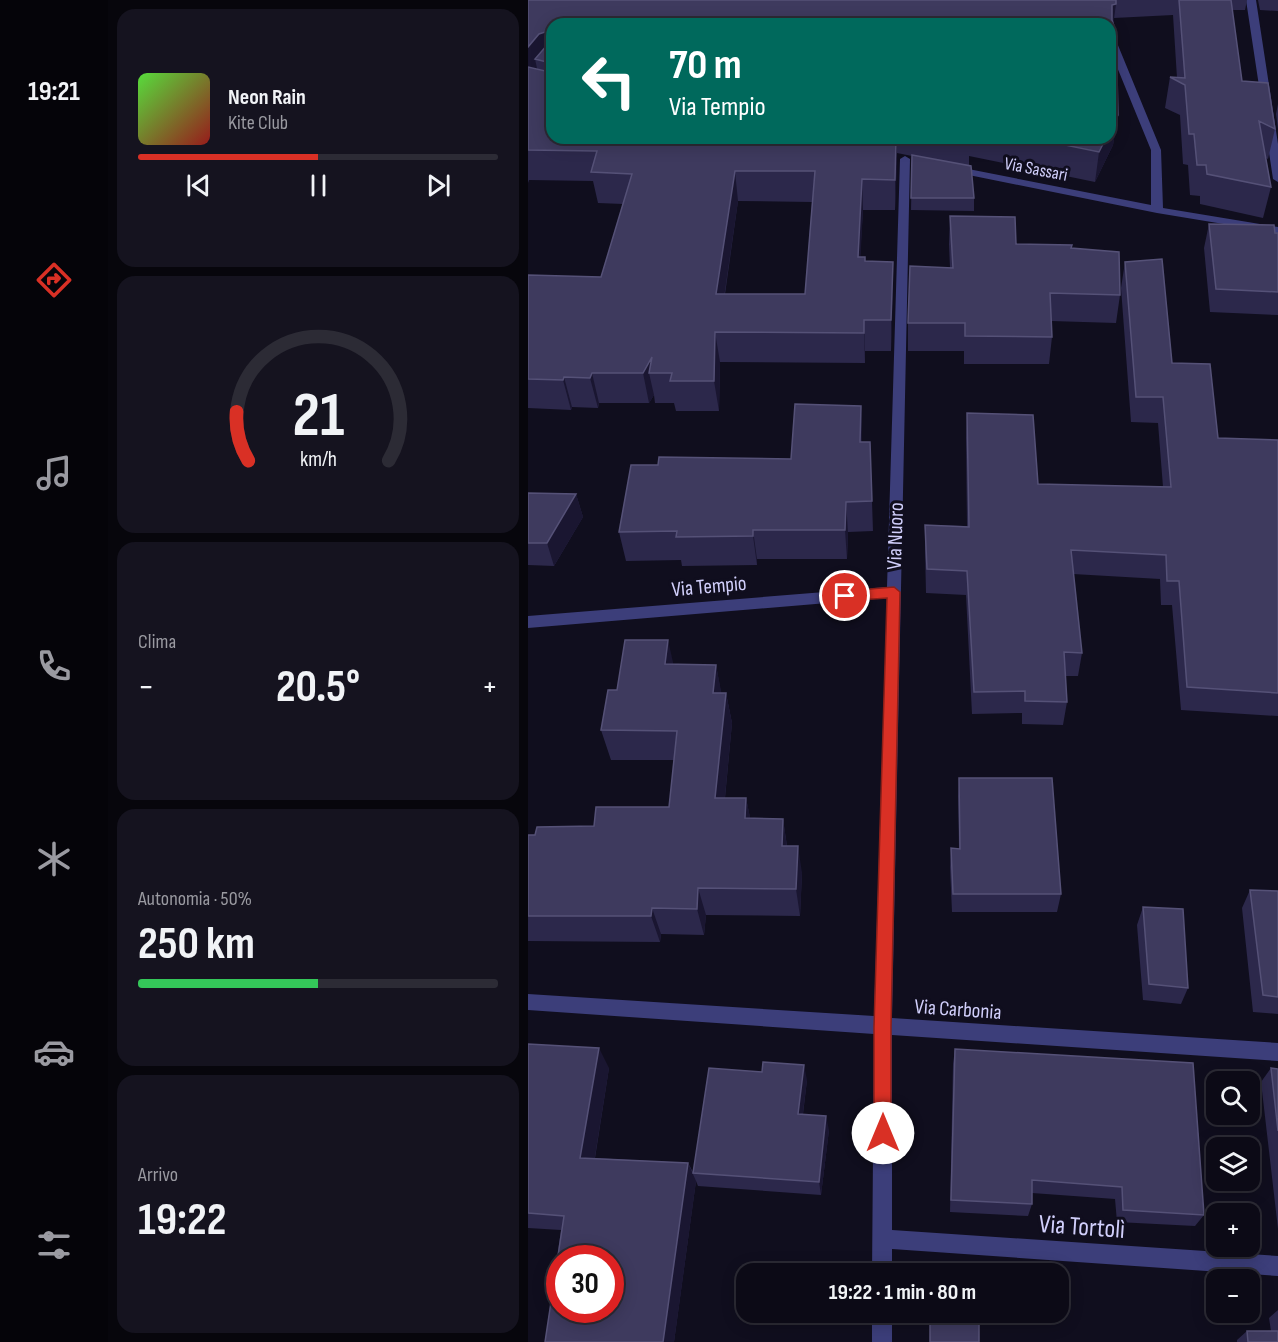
<!DOCTYPE html>
<html lang="it">
<meta charset="utf-8">
<style>
:root{--surface:#0c0a16;--page:#15131f;--text:#f1f3f6;--muted:#9a9aa1;--line:#2c2b35;--accent:#d93025}
body{margin:0;font-family:"Sofia Sans Condensed",sans-serif;background:var(--page);color:var(--text);height:100vh;display:flex;flex-direction:column;font-size:22px;white-space:nowrap}
*{box-sizing:border-box;margin:0}
p{font-size:20px;color:var(--muted)}
.icon{flex:none;width:33px;height:33px;fill:none;stroke:currentColor;stroke-width:2;stroke-linecap:round;stroke-linejoin:round}
.map{position:relative;flex:1;overflow:hidden}
.sheet{display:flex;flex-direction:column;gap:9px;padding:9px;background:#07060c;width:420px}
.sheet>*{flex:none}
.banner{position:absolute;left:18px;top:18px;width:570px;height:126px;border-radius:18px;box-shadow:0 3px 15px #0003,0 0 0 2px var(--line);background:#00695c;color:#fff;overflow:hidden}
.tools{position:absolute;left:678px;top:1071px;display:grid;gap:12px}
.tools a{display:grid;place-items:center;width:54px;height:54px;border-radius:12px;background:var(--surface);box-shadow:0 3px 15px #0003,0 0 0 2px var(--line);font-size:30px}
.speed{position:absolute;left:18px;top:1245px;display:flex;gap:12px;font-size:30px;font-weight:700;text-align:center}
.speed>*{display:grid;place-content:center;width:78px;height:78px;border-radius:50%;background:var(--surface);box-shadow:0 3px 15px #0003,0 0 0 2px var(--line);line-height:1}
.speed .limit{border:9px solid #d22;background:#fff;color:#111}
.pin{position:absolute;display:grid;place-items:center;width:51px;height:51px;color:#fff;margin:-26px;border:3px solid #fff;border-radius:50%;box-shadow:0 2px 6px #0007}
.me{position:absolute;width:66px;margin:-33px;rotate:0deg;stroke-linejoin:round;filter:drop-shadow(0 0 4px #0008)}
.turn{display:flex;align-items:center;gap:21px;height:126px;padding:0 24px;font-size:27px}
.turn .icon{width:78px;height:78px;stroke-width:2.5}
.turn b{display:block;font-size:42px;line-height:51px}
.big{font-size:45px;font-weight:700;line-height:1.1}
.sheet .card{flex:1;display:flex;flex-direction:column;justify-content:center;gap:9px;min-width:0;padding:0 21px;border-radius:18px;background:var(--page)}
.sheet .dial{align-items:center;gap:0}
.dial svg{height:156px;overflow:visible;fill:none;stroke:var(--line);stroke-width:7;stroke-linecap:round;text-anchor:middle}
.dial text{fill:var(--text);stroke:none}
.song{display:flex;align-items:center;gap:18px}
.cover{width:72px;height:72px;border-radius:9px;background:linear-gradient(135deg,hsl(110 70% 55%),hsl(0 70% 35%))}
.played{height:6px;border-radius:3px;background:linear-gradient(90deg,var(--accent) 50%,var(--line) 50%)}
.keys{display:flex;justify-content:space-around;direction:ltr}
.heat{display:flex;justify-content:space-between;align-items:center;font-size:33px;direction:ltr}
.charge{height:9px;border-radius:4px;background:linear-gradient(90deg,#34c759 50%,var(--line) 0)}
.trip{position:absolute;left:208px;top:1263px;width:333px;height:60px;border-radius:18px;background:var(--surface);box-shadow:0 3px 15px #0003,0 0 0 2px var(--line);font-weight:700;line-height:60px;text-align:center}
main{display:flex;flex:1;min-height:0}
.tabs{display:flex;flex-direction:column;width:108px;justify-content:space-around;align-items:center;background:#050409;color:var(--muted)}
.tabs .icon{width:42px;height:42px}
.tabs .active{color:var(--accent)}
.tabs b{font-size:27px;color:var(--text)}
.map>svg:first-child{display:block}
</style>
<main>
<nav class="tabs">
<b>19:21</b>
<svg class="icon active" aria-label="directions" viewBox="0 0 24 24"><path d="M12 3l9 9-9 9-9-9zM9 14v-3h6M13 9l2 2-2 2"/></svg>
<svg class="icon" aria-label="music" viewBox="0 0 24 24"><path d="M9 18V5l10-2v13"/><circle cx="6" cy="18" r="3"/><circle cx="16" cy="16" r="3"/></svg>
<svg class="icon" aria-label="phone" viewBox="0 0 24 24"><path d="M5 4h4l2 5-3 2q2 4 5 5l2-3 5 2v4C11 20 4 13 5 4z"/></svg>
<svg class="icon" aria-label="climate" viewBox="0 0 24 24"><path d="M12 3v18M4 7l16 10M4 17L20 7"/></svg>
<svg class="icon" aria-label="car" viewBox="0 0 24 24"><path d="M5 17H2v-5l4-1 3-4h7l3 4 3 1v5h-3M9 17h6M6 11h13"/><circle cx="7" cy="17" r="2"/><circle cx="17" cy="17" r="2"/></svg>
<svg class="icon" aria-label="filters" viewBox="0 0 24 24"><path d="M4 7h16M4 17h16"/><circle cx="9" cy="7" r="2"/><circle cx="15" cy="17" r="2"/></svg>
</nav>
<section class="sheet">
<div class="card">
<div class="song"><i class="cover"></i><div><b>Neon Rain</b><p>Kite Club</p></div></div>
<div class="played"></div>
<div class="keys"><svg class="icon" aria-label="previous" viewBox="0 0 24 24"><path d="M18 5L8 12l10 7zM5 5v14"/></svg><svg class="icon" aria-label="pause" viewBox="0 0 24 24"><path d="M8 5v14M16 5v14"/></svg><svg class="icon" aria-label="next" viewBox="0 0 24 24"><path d="M6 5l10 7-10 7zM19 5v14"/></svg></div>
</div>
<div class="card dial"><svg viewBox="0 0 100 80">
<path d="M14 69A42 42 0 1 1 86 69"/>
<path d="M14 69A42 42 0 0 1 8 44" stroke="#d93025"/>
<text x="50" y="56" font-size="32" font-weight="700">21</text>
<text x="50" y="72" font-size="11">km/h</text>
</svg></div>
<div class="card"><p>Clima</p>
<div class="heat"><a>−</a><b class="big">20.5°</b><a>+</a></div>
</div>
<div class="card"><p>Autonomia · 50%</p><b class="big">250 km</b><div class="charge"></div></div>
<div class="card"><p>Arrivo</p><b class="big">19:22</b></div>
</section>
<div class="map">
<svg width="750" height="1342" viewBox="0 0 750 1342">
<rect width="100%" height="100%" fill="#100e1e"/>
<g fill="none" stroke-linecap="round" stroke-linejoin="round">
<path fill="#3c3e7a" fill-rule="evenodd" d="M718,0h10l22,144v38l-5,-3z
M582,35l5,3 46,112 2,58 115,19v6l-121,-20 -208,-42 -1,-2 5,-3 198,39v-55l-41,-100z
M377,156l5,3 -18,859 386,25v18l-386,-26v195l386,26v20l-386,-27v25h-20l2,-240 -346,-24v-16l346,22 13,-418 -359,30v-12l359,-29 13,-428z
M344,1312h20v30h-20z"/>
</g>
<path fill="#2c284b" fill-rule="evenodd" d="M0,0h719l-2,10h-13l10,71 33,48 -7,30 -2,-1 5,29 -8,31 -63,-14v-8l-10,-1 -2,-30 -5,-1 -3,-49 -15,-7 5,-31 7,1 -4,-63 -59,3 -1,6 5,91 -5,30 -18,37 -126,-26v10l5,32v13l-63,-1 1,-54 -15,-3 -2,57h-32l-3,47 5,4 28,1 -2,89h-26v12l-145,-1 -1,49h-43l-2,-8h-19l-1,-8 -5,8h-50l-1,5 -26,-1 -1,3 -43,-2v-133l73,2 22,-73 -25,-1 -5,-22 -64,-1 -1,3zM582,24v114h-558zM210,201l74,1 -7,92h-80z
M730,0h20v11l-18,-1z
M750,104v25l-2,-15z
M422,216l66,28 55,4 49,47 -4,28 -65,-2 1,16 -3,27h-85v-13h-56v-28l42,-55 -1,-24z
M681,224l69,9v82l-68,-3 -6,-64z
M597,262l47,101 46,75 60,2v276l-97,-6 -9,-105h-11l-1,-26 -87,-5 9,79 -4,23h-13l2,26 -4,23 -41,-1v-11l-50,1 -6,-119 -40,-2 -1,-43v-25l42,1 -1,-88 1,-25 71,71 125,3 -5,-64 -27,-1 -10,-134z
M333,406l1,36h8l3,89 -25,1 -1,27h-90v6l-75,1 -1,-6 -55,1 -7,-29 39,-67 133,-6z
M0,493l48,1 7,23 -29,49 -26,-1z
M146,665h42l5,28h5l6,30 -7,75h21l4,20 33,1 4,27 15,27 -2,43 -94,-1 -2,20 -43,-1 -1,8 -132,-1v-106h7l59,-9 75,-19 5,-47h-63l-10,-30 16,-40z
M431,778l102,116 -4,18h-105l-2,-45 1,-19 8,1 -1,-52z
M722,890l28,1v123l-25,-2 -11,-104z
M615,907l45,81 -7,16 -38,-4 -6,-75z
M0,1044l81,24 -14,90 93,5 5,9 114,-92 -4,34 26,16 -8,65 -123,-9 -2,-5 -22,161h-129l16,-112 -33,-2z
M427,1049l249,166 -9,11 -78,-4 -2,-23 -83,-6v11l-4,12 -78,-4 3,-148z
M743,1068l7,1v160l-17,-147z
M750,1310v32h-41v-2l10,-9h24l-2,-13z"/>
<path fill="#1a1631" d="M588,4l-4,30v-29z
M17,32l6,30 -16,-3 3,14 -10,12v-38l11,-13z
M590,115l-5,30 -18,37 4,-30 7,-14h4v-8z
M369,138v27l-2,45v-30z
M207,171l3,30 -18,124 -4,-31z
M334,179l1,31 -4,77 -1,-30z
M365,262v31l-2,58v-31z
M336,320l1,31v12l-1,-30z
M187,332l5,30 -1,49 -5,-30z
M124,357l-3,16 5,22 -5,8 -6,-30z
M64,373l7,30 -1,5 -8,-30z
M36,377l8,30 -1,3 -8,-30z
M333,406l1,30 -1,36 -1,-30z
M48,494l7,23 -29,49 -7,-23z
M318,502l2,30 -1,27 -2,-29z
M225,530l4,29v6l-4,-29z
M140,640l7,31 -10,-7z
M188,665l6,31 -9,-3z
M198,693l6,30 -10,104 -7,-29z
M218,798l6,28 -7,-8z
M255,819l4,28 -5,-1z
M270,846l4,27 -2,43 -4,-27z
M170,888l8,27 -2,20 -7,-26z
M124,908l9,26 -1,8 -9,-26z
M71,1048l10,20 -17,107 -12,-17z
M276,1065l3,15 -6,48 -3,-14z
M298,1116l3,14 -8,65 -2,-13z
M160,1163l8,18 -22,161h-11z"/>
<path fill="#3e3a5e" stroke="#555177" stroke-width="1.5" fill-rule="evenodd" d="M0,0h588v4l-4,1v15l4,12 2,83 -8,15v-106h-558v114h344l-1,42 -33,-1 -4,78h7v4l28,1 -2,58h-27v13l-149,-1 -1,49h-44l2,-8h-23l3,-16 -9,16h-51l-2,5 -26,-1 -1,3 -35,-1v-104l73,2 31,-103 -41,-2 6,-21 -69,-1v-83l17,4 2,-2v-7l-12,-3 13,-15v-10l-3,-2 -6,2 -11,13zM207,171h80l-10,123h-89z
M651,0h52l11,81 26,2 7,46 -16,-8 12,66 -64,-13 -1,-9h-9l-3,-31h-5l-4,-49 -15,-8 15,1z
M503,138h75l-7,14z
M384,155l59,11 3,32h-63z
M422,216l65,1 1,27 56,1 -1,3 48,4 1,43 -70,-2 2,44 -87,-1v-13h-57l2,-57 43,2z
M681,224l65,1 1,8h3v59l-62,-3z
M634,259l10,104 38,1 8,74 60,2v253l-91,-6 -8,-106h-12l-1,-26 -95,-5 11,103 -18,-1 3,50 -42,-1v-10l-51,1 -7,-121 -40,-2 -2,-44 44,2 -2,-114 66,2 5,69 133,3 -8,-90h-27l-11,-135z
M267,404l66,2 -1,36h10l2,59 -26,1 -1,28h-92v6l-77,1 1,-6 -58,1 12,-67h27l1,-8 132,2z
M0,493l48,1 -29,49h-19z
M97,640h43l-3,24 51,1 -3,28h13l-11,105h31l-1,20 38,1 -1,27h16l-2,43 -98,-1 -1,21 -45,-1 -1,8h-123v-81h7l2,-8 57,-1 2,-19h73l8,-76 -76,-1 7,-40h9z
M431,778h93l9,116h-108l-2,-46 9,1z
M722,890l28,1v106l-15,-2z
M615,907l40,2 5,79 -39,-4z
M0,1044l71,4 -19,110 108,5 -25,179h-118l19,-126 -36,-3zM32,1258h50v52h-50z
M427,1049l238,14 11,152 -81,-5 -1,-23 -90,-7v24l-81,-4z
M235,1062l41,3 -6,49 28,2 -7,66 -126,-9 16,-105 53,4z
M743,1068l7,1v62z
M402,1268l48,3v3h-48z
M402,1312h49v30h-49z
M719,1331h31v11h-30z"/>
<path fill="#d93025" stroke="#8d1f18" stroke-width="1.5" d="M366,587l6,5 -9,435v106l-2,6 -6,3 -6,-3 -3,-6v-106l13,-429 -42,3 -7,-5 7,-5z"/>
<g text-anchor="middle" stroke-width="6" stroke-linejoin="round" paint-order="stroke">
<g font-size="18" fill="#d1cffb" stroke="#100e1e">
<text transform="translate(508 169) rotate(11)" y="6">Via Sassari</text>
</g>
<g font-size="21" fill="#d1cffb" stroke="#100e1e">
<text transform="translate(367 536) rotate(-88)" y="7">Via Nuoro</text>
<text transform="translate(181 586) rotate(-5)" y="7">Via Tempio</text>
<text transform="translate(430 1009) rotate(4)" y="7">Via Carbonia</text>
</g>
<g font-size="26" fill="#d1cffb" stroke="#100e1e">
<text transform="translate(554 1226) rotate(4)" y="9">Via Tortolì</text>
</g>
</g>
</svg>
<div class="tools">
<a><svg class="icon" aria-label="search" viewBox="0 0 24 24"><circle cx="10" cy="10" r="6"/><path d="M15 15l6 6"/></svg></a>
<a><svg class="icon" aria-label="layers" viewBox="0 0 24 24"><path d="M12 4l9 5-9 5-9-5zM3 14l9 5 9-5"/></svg></a>
<a>+</a>
<a>−</a>
</div>
<div class="speed"><div class="limit">30</div></div>
<div class="pin" style="left:317px;top:596px;background:#d93025"><svg class="icon" aria-label="arrive" viewBox="0 0 24 24"><path d="M6 21V4h12l-3 4 3 4H6"/></svg></div>
<svg class="me" style="left:355px;top:1133px" viewBox="-20 -20 40 40"><circle r="19" fill="#fff"/><path d="M0-13L10 11 0 6-10 11z" fill="#d93025"/></svg>
<div class="trip">19:22 · 1 min · 80 m</div>
<div class="banner">
<div class="turn"><svg class="icon" aria-label="left" viewBox="0 0 24 24"><path d="M17 20v-9H6M10 6l-5 5 5 5"/></svg><div><b>70 m</b>Via Tempio</div></div>
</div>
</div>
</main>
